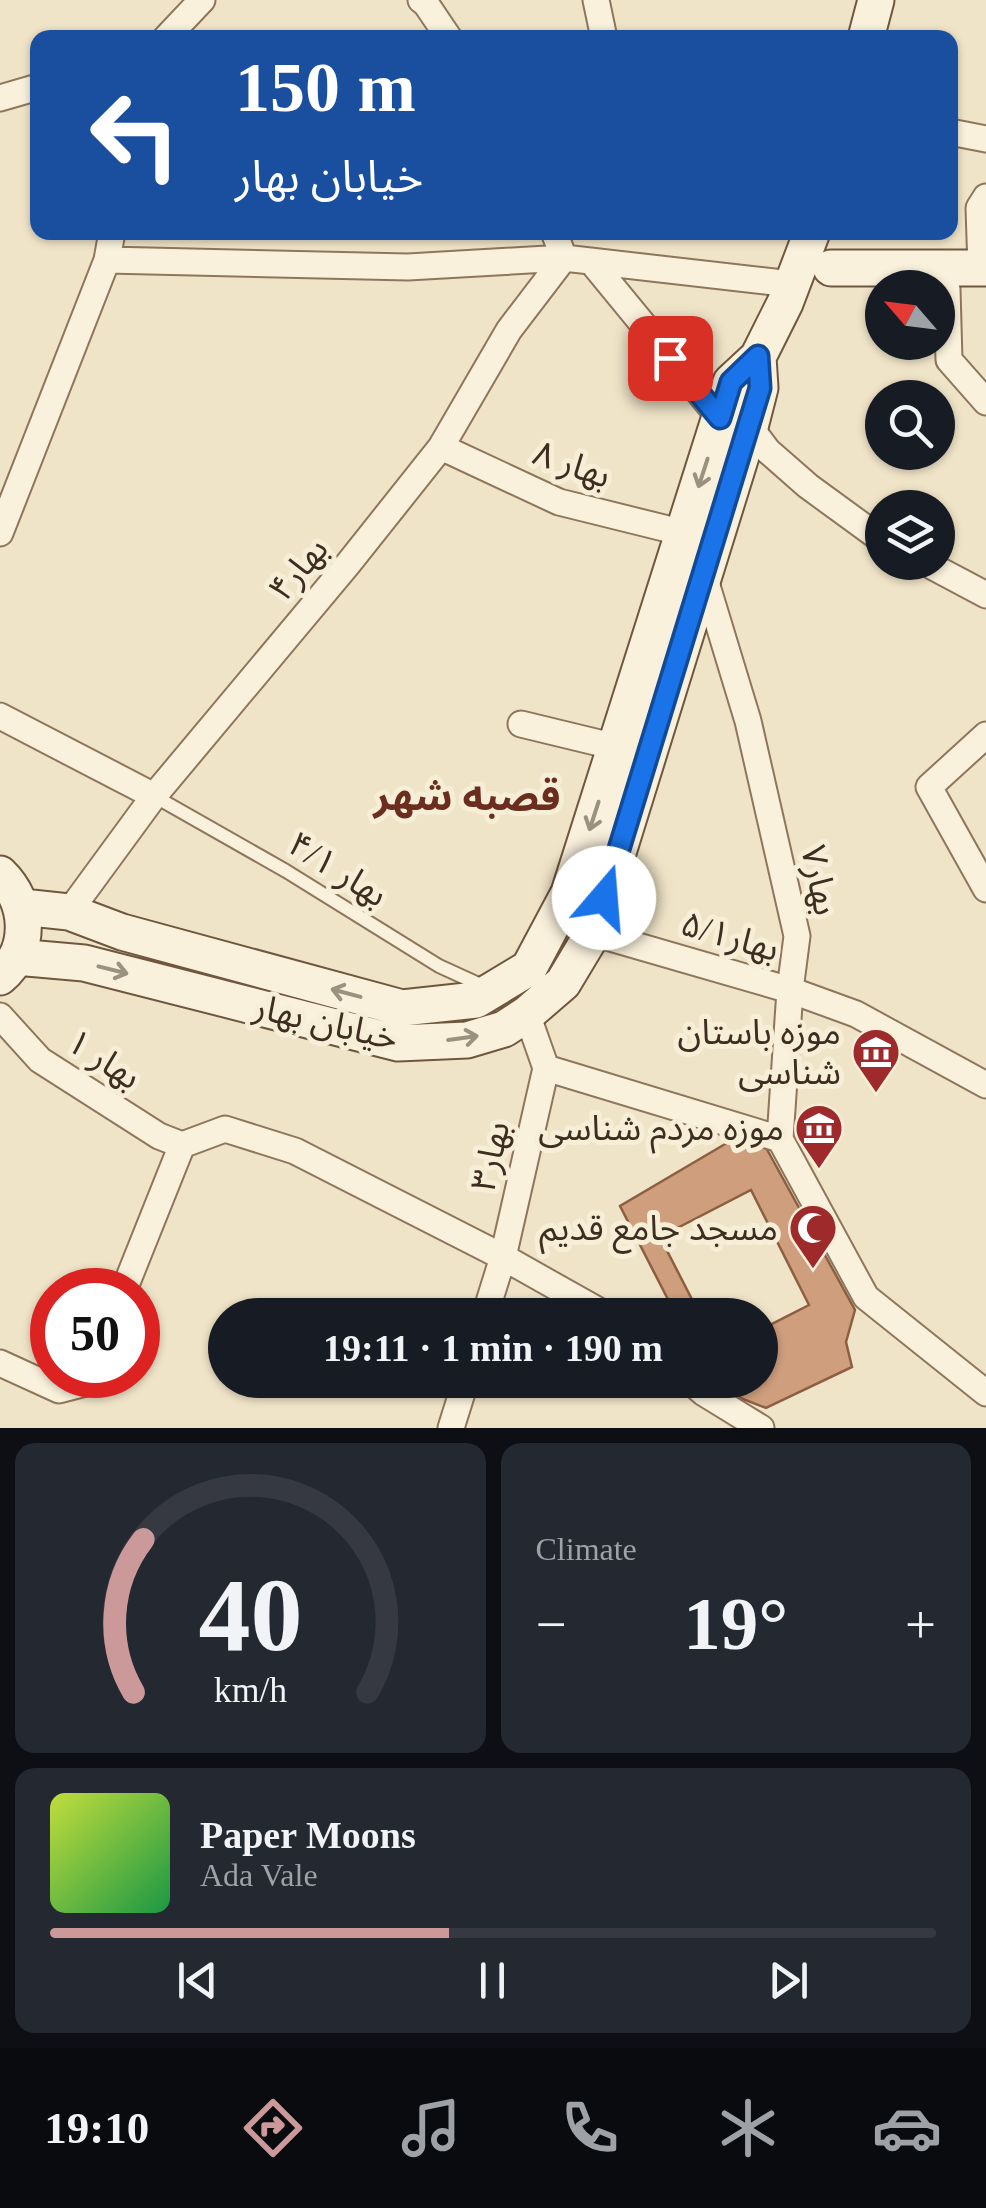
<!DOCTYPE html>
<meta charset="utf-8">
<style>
:root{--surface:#171b24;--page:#242831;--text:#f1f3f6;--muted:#9ea1a6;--line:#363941;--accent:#cc999b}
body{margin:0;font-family:"Times New Roman","Noto Sans Arabic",serif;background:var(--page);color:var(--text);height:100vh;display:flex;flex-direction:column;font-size:38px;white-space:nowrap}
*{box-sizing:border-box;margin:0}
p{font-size:32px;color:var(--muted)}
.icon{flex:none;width:55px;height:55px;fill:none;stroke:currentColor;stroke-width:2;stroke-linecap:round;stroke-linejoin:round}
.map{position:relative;height:1428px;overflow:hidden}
.sheet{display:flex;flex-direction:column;gap:15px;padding:15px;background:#0d0f14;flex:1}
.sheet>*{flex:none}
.guide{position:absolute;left:30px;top:30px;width:928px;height:210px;border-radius:20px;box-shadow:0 2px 8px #0004;background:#1a4fa0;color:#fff;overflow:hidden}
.needle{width:65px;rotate:298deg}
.fabs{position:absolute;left:865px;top:270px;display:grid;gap:20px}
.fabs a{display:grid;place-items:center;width:90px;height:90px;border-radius:50%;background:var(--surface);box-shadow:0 2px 8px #0004;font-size:50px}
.speed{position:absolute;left:30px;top:1268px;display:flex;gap:20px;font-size:50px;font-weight:700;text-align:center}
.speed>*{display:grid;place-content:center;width:130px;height:130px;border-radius:50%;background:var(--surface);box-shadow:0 2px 8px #0004;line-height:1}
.speed .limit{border:15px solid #d22;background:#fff;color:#111}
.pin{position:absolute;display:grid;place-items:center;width:85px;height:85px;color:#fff;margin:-42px;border-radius:20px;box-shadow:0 5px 15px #0006}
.me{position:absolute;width:110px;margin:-55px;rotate:18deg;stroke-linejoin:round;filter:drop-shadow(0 0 8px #0008)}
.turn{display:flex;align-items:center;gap:35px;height:210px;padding:0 40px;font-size:45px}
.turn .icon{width:130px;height:130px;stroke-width:2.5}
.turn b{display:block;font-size:70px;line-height:85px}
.big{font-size:75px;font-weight:700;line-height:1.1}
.sheet .widget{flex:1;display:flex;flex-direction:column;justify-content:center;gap:15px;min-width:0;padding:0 35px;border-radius:20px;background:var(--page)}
.sheet .dial{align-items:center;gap:0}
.dial svg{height:260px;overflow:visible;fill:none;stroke:var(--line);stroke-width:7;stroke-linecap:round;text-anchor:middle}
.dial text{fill:var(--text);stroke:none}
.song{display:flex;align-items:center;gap:30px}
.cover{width:120px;height:120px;border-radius:15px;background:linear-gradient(135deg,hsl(70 70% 55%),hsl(140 70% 35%))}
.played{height:10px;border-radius:5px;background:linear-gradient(90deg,var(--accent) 45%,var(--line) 45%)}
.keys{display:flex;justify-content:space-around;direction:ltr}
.heat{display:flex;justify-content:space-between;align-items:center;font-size:55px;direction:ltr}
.sheet .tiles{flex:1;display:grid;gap:15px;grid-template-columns:1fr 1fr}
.widget:last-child{grid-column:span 2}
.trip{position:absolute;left:208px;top:1298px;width:570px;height:100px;border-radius:50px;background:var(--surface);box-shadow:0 2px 8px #0004;font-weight:700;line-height:100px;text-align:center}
.tab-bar{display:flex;height:160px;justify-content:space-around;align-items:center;background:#090b0e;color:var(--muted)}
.tab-bar .icon{width:70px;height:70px}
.tab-bar .on{color:var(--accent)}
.tab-bar b{font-size:45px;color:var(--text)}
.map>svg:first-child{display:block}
</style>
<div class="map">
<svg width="986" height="1428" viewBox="0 0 986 1428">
<rect width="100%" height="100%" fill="#f0e4c8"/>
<path fill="#cf9f7d" stroke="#8d5f41" stroke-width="2.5" d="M737,1137l27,7 91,166 -9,32 6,25 -86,41 -23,-9 -20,-12 -7,-7h44v-50l49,-25 -58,-115 -91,47 40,78h-24l-56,-109z"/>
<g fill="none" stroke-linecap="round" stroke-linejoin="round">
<g stroke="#8d765c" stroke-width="16">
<path id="service" d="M154,796l132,75 153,95 46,21"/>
</g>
<g stroke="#8d765c" stroke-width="29">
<path id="minor" d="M421,0l5,4 23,34
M596,0l8,38
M166,38l36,-38
M0,98l38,-11
M950,132l36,7
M107,260l301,7 156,-9 228,26
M591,261l129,157
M981,268l-2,-60 7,-11
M947,289l2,71 37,42
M750,427l18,24 40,35 74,54
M441,447l118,55 125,31
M0,533l107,-273 5,-28
M924,562l62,33
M704,576l44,145 49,215 -7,54 66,24 130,71
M0,716l154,80
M521,724l95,23
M986,735l-57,52 57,102
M69,912l85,-116 194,-232 93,-117 68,-117 55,-72 -10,-26
M593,933l197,57 -10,149 86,158 120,96
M0,1016l40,44 119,76 23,9
M546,1068l234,71
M124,1290l58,-145 43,-16 70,22 208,106 103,58
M485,1315l18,-58 43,-189 -19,-54
M0,1363l59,27 27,-7 4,-8
M689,1380l15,13 57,35
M451,1428l15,-48"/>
</g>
<g stroke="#6f573f" stroke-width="39">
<path id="secondary" d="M866,38l10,-38
M831,268h155
M0,874c29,28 33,75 0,103
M22,907l47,5 53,20 280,76 74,-8 53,-32 40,-75 162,-511 27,-25 27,-54 27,-71
M16,957l68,6 314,80 69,-3 37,-11 23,-15 36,-31 30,-50 157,-506 10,-39 -2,-31"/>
</g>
<use href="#service" stroke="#faf1dc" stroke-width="12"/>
<use href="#minor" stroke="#faf1dc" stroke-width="25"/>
<use href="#secondary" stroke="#faf1dc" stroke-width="35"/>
</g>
<defs><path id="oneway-shaft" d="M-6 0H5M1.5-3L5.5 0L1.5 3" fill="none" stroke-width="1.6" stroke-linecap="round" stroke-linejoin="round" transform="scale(2.5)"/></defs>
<g stroke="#9c907e">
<use href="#oneway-shaft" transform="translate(703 473) rotate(108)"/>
<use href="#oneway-shaft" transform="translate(594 816) rotate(108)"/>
<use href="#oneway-shaft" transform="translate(113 970) rotate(14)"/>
<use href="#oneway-shaft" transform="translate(346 993) rotate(-165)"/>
<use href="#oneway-shaft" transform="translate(463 1038) rotate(-8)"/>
</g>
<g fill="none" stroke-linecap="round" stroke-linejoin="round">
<g stroke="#114b97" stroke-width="25">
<path id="route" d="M604,898l156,-510 -2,-32 -27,26 -11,36 -50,-60"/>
</g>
<use href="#route" stroke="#1a73e8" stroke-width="18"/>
</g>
<defs>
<g id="museum-pin" transform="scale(2.5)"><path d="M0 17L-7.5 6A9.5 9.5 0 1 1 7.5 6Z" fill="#9e2a2b" stroke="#f7eed8"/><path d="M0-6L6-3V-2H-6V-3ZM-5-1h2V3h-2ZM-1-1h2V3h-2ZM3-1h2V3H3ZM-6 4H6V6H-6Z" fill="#fff"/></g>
<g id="mosque-pin" transform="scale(2.5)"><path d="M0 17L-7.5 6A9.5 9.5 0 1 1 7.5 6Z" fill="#9e2a2b" stroke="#f7eed8"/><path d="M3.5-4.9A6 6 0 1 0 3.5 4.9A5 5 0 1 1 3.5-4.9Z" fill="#fff"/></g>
</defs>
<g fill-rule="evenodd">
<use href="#museum-pin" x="876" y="1052"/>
<use href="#museum-pin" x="819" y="1128"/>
<use href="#mosque-pin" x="813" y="1228"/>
</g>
<g text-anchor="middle" stroke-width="10" stroke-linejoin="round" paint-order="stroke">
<g font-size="35" fill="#3d2e20" stroke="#f7eed8">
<text transform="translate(572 464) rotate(19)" y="12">بهار ۸</text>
<text transform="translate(298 569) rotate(-50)" y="12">بهار۴</text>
<text transform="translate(338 869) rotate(32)" y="12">بهار ۴/۱</text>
<text transform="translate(820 880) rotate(78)" y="12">بهار۷</text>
<text transform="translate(730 936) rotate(16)" y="12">بهار۵/۱</text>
<text transform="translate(326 1022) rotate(13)" y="12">خیابان بهار</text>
<text transform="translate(104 1059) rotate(33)" y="12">بهار ۱</text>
<text transform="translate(490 1156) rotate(-77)" y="12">بهار۳</text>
</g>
<g font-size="35" fill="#3d2e20" stroke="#f7eed8" text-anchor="end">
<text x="841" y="1044">موزه باستان<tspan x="841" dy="40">شناسی</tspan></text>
<text x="784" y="1140">موزه مردم شناسی</text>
<text x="778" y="1240">مسجد جامع قدیم</text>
</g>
<g font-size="40" font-weight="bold" fill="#6b2e1e" stroke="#f7eed8">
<text x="467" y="810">قصبه شهر</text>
</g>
</g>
</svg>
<div class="fabs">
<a><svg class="needle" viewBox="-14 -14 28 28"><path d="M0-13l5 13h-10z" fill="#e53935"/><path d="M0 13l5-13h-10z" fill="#9ea1a6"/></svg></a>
<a><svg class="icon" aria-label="search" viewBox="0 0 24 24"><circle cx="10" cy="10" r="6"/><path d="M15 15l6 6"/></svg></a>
<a><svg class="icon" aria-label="layers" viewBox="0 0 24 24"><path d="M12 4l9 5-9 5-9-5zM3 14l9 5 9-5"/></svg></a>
</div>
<div class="speed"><div class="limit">50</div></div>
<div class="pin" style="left:670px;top:358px;background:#d93025"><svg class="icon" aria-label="arrive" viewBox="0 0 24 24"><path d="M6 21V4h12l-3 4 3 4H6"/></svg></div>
<svg class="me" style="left:604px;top:898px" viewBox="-20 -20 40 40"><circle r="19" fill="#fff"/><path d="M0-13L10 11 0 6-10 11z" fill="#1a73e8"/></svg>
<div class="trip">19:11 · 1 min · 190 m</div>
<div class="guide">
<div class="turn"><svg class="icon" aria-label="left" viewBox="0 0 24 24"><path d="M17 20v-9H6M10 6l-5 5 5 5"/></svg><div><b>150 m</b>خیابان بهار</div></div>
</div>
</div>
<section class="sheet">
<div class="tiles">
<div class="widget dial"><svg viewBox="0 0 100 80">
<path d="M14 69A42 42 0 1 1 86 69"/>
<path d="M14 69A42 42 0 0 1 17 22" stroke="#cc999b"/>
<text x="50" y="56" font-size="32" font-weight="700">40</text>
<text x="50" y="72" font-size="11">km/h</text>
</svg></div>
<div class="widget"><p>Climate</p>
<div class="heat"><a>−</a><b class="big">19°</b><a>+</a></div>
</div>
<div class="widget">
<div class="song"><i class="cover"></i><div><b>Paper Moons</b><p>Ada Vale</p></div></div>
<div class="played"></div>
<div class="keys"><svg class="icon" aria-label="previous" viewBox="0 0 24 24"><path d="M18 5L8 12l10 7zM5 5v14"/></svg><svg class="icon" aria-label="pause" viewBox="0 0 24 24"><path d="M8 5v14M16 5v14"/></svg><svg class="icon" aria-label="next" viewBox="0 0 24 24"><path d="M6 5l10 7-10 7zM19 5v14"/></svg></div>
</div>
</div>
</section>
<nav class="tab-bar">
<b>19:10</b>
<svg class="icon on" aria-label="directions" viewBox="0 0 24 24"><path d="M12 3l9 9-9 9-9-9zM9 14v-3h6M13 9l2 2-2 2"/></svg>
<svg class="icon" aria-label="music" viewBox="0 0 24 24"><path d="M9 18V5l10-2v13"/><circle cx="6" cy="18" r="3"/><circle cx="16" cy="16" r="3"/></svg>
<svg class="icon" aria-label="phone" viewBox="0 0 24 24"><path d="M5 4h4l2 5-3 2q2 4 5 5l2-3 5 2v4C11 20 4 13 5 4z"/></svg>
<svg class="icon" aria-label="climate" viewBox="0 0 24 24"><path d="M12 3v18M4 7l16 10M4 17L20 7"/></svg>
<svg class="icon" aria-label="car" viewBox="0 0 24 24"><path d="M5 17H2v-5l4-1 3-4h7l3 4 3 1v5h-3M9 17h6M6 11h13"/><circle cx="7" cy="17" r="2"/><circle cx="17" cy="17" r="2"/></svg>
</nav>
